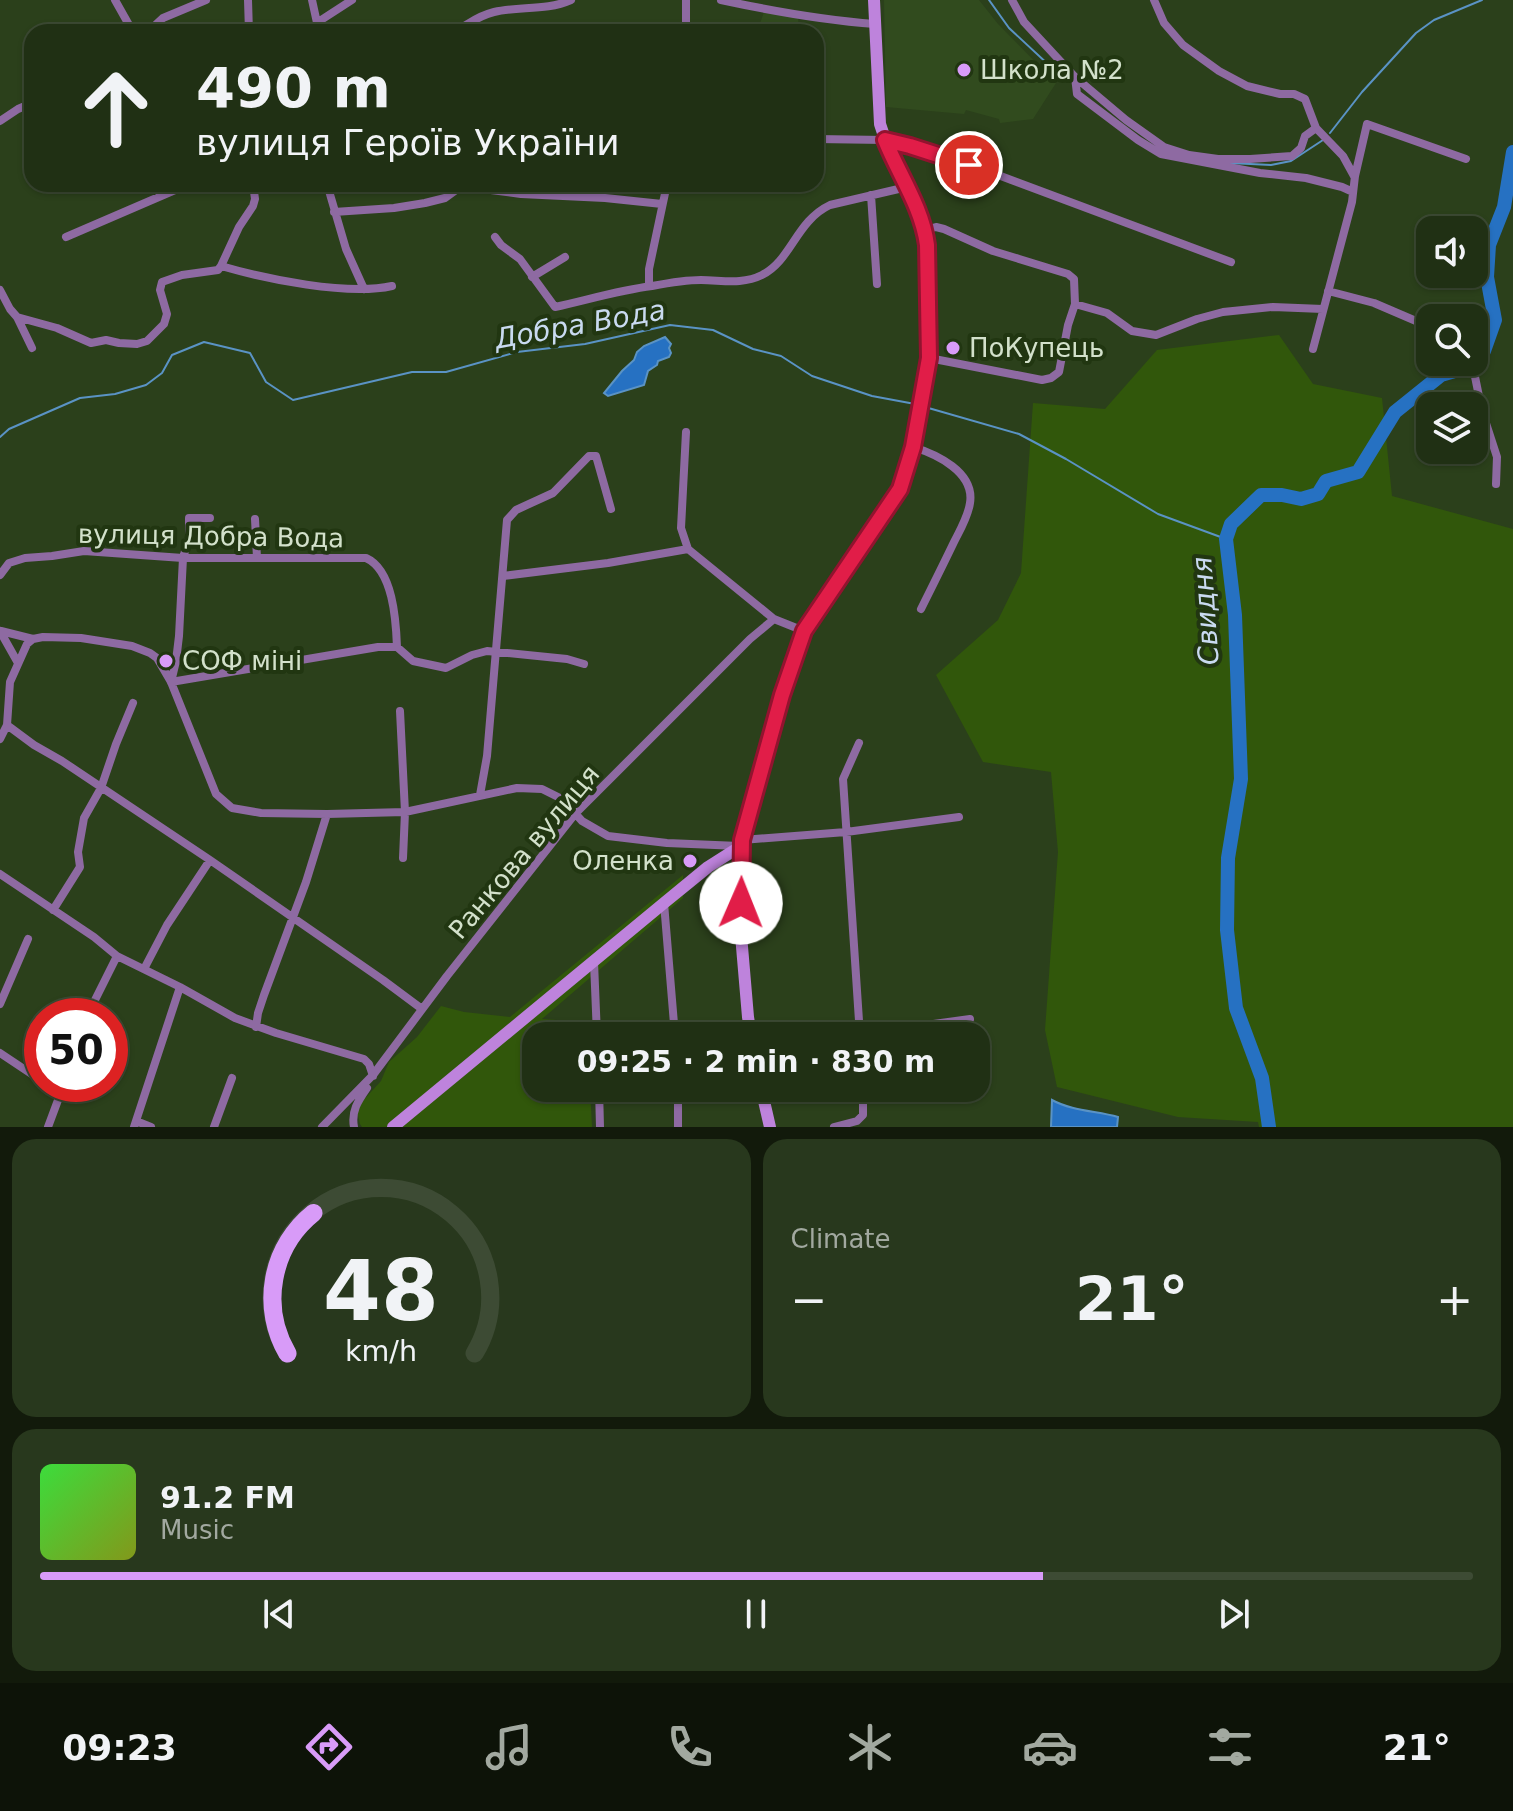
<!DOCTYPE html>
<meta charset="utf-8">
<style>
:root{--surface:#203014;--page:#28381d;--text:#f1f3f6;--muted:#a2a9a0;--line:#3d4b34;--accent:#d89bf8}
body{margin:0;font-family:"DejaVu Sans",sans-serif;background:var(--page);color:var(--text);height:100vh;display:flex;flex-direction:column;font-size:30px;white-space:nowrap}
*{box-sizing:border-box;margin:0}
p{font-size:26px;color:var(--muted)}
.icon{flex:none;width:44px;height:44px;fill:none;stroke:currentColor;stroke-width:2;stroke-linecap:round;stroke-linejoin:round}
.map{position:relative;height:1127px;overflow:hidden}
.details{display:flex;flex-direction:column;gap:12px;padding:12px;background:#121a0b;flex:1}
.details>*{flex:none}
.hud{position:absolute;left:24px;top:24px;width:800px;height:168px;border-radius:24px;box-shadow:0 2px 6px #0004,0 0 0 2px var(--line);background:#203014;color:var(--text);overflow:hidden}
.controls{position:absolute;left:1416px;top:216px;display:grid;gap:16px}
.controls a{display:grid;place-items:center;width:72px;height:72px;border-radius:16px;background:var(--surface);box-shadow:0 2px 6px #0004,0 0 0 2px var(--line);font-size:40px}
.speed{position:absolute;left:24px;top:998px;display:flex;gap:16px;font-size:40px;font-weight:700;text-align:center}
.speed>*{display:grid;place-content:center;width:104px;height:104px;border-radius:50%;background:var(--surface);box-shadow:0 2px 6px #0004,0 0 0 2px var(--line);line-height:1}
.speed .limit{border:12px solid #d22;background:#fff;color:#111}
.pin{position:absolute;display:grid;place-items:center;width:68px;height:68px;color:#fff;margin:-34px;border:4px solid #fff;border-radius:50%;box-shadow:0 2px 8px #0007}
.me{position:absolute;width:88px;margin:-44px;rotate:1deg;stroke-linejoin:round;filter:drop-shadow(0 0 6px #0008)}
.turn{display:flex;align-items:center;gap:28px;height:168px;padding:0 40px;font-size:36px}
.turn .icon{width:104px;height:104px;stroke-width:2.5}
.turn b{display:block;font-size:56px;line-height:68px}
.big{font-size:60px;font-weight:700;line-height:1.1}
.details .widget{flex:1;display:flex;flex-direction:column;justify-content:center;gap:12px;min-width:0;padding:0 28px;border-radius:24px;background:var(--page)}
.details .dial{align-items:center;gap:0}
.dial svg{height:208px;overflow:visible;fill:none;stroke:var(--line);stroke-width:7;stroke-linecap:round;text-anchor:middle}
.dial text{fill:var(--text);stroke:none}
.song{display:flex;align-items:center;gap:24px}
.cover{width:96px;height:96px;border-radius:12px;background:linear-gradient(135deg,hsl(120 70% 55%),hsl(70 70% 35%))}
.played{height:8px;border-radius:4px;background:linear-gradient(90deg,var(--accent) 70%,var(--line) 70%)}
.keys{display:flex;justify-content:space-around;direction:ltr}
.heat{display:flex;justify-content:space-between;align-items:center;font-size:44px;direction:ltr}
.details .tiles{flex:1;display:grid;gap:12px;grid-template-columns:1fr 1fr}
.widget:last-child{grid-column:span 2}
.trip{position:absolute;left:522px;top:1022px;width:468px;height:80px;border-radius:24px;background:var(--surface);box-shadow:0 2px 6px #0004,0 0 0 2px var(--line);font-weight:700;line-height:80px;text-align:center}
.dock{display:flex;height:128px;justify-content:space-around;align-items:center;background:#0d1308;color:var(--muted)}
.dock .icon{width:56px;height:56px}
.dock .selected{color:var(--accent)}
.dock b{font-size:36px;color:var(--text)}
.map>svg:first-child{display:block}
</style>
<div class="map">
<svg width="1513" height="1127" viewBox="0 0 1513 1127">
<rect width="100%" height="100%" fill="#2b401b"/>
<path fill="#314b1e" d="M884,0h95l19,24 58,59 -23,36 -33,4 -1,-4 -33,-9 -2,4 -78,-7z
M764,12l34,5 1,15h-42z"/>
<path fill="#31570b" d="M1279,335l34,49 69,14 10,98 121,33v598h-254l-1,-5 -80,-5 -121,-30 -12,-57 13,-178 -7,-80 -68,-10 -47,-87 62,-55 23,-47 12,-170 72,6 52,-59z
M683,875v23l-141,121 45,3 1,14h-52v52h54l2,39h-230l-2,-3 -3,-13 3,-7 21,-23 8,-19 28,-25 24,-31 23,6 46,5z"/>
<path fill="#2671c2" stroke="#5a93c5" stroke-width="2" d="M665,337l6,7 -2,4 2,5 -2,4 -11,4 -1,4 -9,6 -4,14 -36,11 -4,-3 18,-22 12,-11 3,-8 7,-6z
M1052,1100c20,11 45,11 66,17l-1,10h-66z"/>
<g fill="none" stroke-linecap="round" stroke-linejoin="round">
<path stroke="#5a93c5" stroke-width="2" d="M989,0l20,28 42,39
M1330,133l32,-41 54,-59 18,-13 48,-20
M1230,163l41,2 20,-4 32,-21
M925,407l94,27 47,25 92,55 68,25
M0,437l9,-8 71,-31 35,-4 31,-9 16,-12 10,-18 32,-13 46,11 16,29 27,18 119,-28h34l71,-20 68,-8 85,-19 43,5 40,19 28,7 31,20 60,20 43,8"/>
<path stroke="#2671c2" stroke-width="14" d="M1269,1127l-7,-49 -26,-70 -9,-78 1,-72 13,-79 -6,-164 -9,-76 5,-15 30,-29h21l19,4 17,-5 8,-13 32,-9 37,-60 46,-37 31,-9 12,-15 11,-31 -8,-43 2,-32 15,-38 9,-55"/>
<path stroke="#8e6aa2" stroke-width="8" d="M115,0l18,32
M248,0l1,32
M312,0l7,32
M721,0c51,11 102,20 154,24
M1012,0l12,22 51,55 51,43 38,27 25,8 29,4h32l42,-3 9,-8 4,-12 11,-8
M1154,0l10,23 19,22 36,26 28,15 33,8h14l11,5 11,29 27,28 11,20
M318,22l34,-22
M686,30v-30
M148,32l15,-14 43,-18
M454,32c15,-8 23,-16 40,-20 26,-6 52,-1 77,-12
M1075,77l2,17 61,46 23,14 99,19 46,5 36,9 11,5
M0,121l18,-12 14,-6
M816,139l69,1 25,6 88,29 233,87
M157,184l3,12
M327,184l19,65 18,40
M871,195l6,89
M334,212l60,-4 31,-5 20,-5 11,-8 14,-4 13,3 38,5 84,4 57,6
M925,230l11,-3 8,2 49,22 75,23 6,5 1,25
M66,237l123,-53
M495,237l6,8 19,14 35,48c32,-7 65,-17 97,-21 16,-3 33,-6 49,-6 21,0 41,5 61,-5 29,-14 34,-54 68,-70l77,-18
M221,266c45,13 126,30 171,20
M532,277l33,-20
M649,286v-17l18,-85
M0,290l10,19 7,8 15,31
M1328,291l46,12 56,24
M17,317l40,11 34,15 15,-3 13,3 18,1 10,-3 17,-17 3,-10 -7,-24 2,-8 20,-7 36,-5 3,-4 18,-39 14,-21 2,-7 -2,-15
M1313,349l39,-147 3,-26 12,-52 99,35
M929,358l113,22 9,-2 8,-6 9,-47 7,-21 32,9 25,18 24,4 41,-16 26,-7 50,-5 50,2
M1472,362l10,49 15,46 -1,27
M686,432l-5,96 7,21 86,70 30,12
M913,447c23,7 62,25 57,56 -2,14 -10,27 -16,39 -11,23 -22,45 -33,67
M210,518h-21v20l-6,20 -4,78 -3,25 -5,21 207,-35h19l16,14 33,7 26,-13 15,-4 80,8 17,5
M255,519l2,39
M0,575l9,-12 16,-5 27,-2 32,-5 99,7h183c27,12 30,62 31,89
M503,576l105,-13 80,-14
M0,631l18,32
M1,631l32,8
M400,711l5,101 -2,46
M7,725l27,20 28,16 148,99 173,120 39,29
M0,739l7,-14 3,-43 17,-38 6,-5 10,-2 38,1 51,8 18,7 7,5 14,24 45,112 16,14 29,5 66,1 78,-2 112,-24 25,1 20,10 20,22 26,15 59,7 72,3
M859,743l-16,36 17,257
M480,795l7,-39 20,-236 9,-10 37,-17 36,-37h7l15,53
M742,840l104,-8 113,-15
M0,874l94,63 23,19 63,31 55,31 41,15 88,26 5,5 4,12
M664,903l11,133
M53,910l27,-43 -2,-15 6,-34 17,-30 15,-44 17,-41
M594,962l3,74
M144,969l23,-44 43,-65
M0,1004l28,-65
M87,1016l30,-60
M256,1027l2,-14 6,-18 42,-113 21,-68
M860,1034l110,-15
M0,1053l42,28
M47,1084l14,9
M599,1088l1,39
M678,1088v39
M136,1121l15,6
M48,1127l16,-43
M134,1127l46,-140
M214,1127l18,-49
M322,1127l51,-52 74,-99 128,-162 175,-175 24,-20
M354,1127c-3,-16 4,-26 13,-39
M834,1127l23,-6 6,-6v-27"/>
<path stroke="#be83dc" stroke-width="12" d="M751,1036l-3,-19 -7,-82 1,-95 16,-65 24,-80 22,-64 96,-142 13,-42 16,-89 -2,-113 -2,-15 -18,-43 -17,-33 -10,-30 -6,-124
M761,1088l9,39
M393,1127l271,-224 44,-36 33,-21"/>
</g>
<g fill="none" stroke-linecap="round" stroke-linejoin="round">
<g stroke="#92132f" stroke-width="20">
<path id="route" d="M741,903l1,-63 40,-145 22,-64 96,-142 13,-42 16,-89 -2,-113c-5,-38 -28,-70 -42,-105l25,6 59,19"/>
</g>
<use href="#route" stroke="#e11d48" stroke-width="14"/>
</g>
<g fill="#d89bf8" stroke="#213611" stroke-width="3">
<circle cx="964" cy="70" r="8"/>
<circle cx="953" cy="348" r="8"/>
<circle cx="166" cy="661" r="8"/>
<circle cx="690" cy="861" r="8"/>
</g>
<g text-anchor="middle" stroke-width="8" stroke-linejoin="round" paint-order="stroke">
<g font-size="26" fill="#d3e1cb" stroke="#213611" text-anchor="start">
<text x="980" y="79">Школа №2</text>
<text x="969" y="357">ПоКупець</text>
<text x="182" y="670">СОФ міні</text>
<text x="674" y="870" text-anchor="end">Оленка</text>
</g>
<g font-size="26" fill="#d3e1cb" stroke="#213611">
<text transform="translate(211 536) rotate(1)" y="9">вулиця Добра Вода</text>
<text transform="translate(524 852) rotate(-50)" y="9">Ранкова вулиця</text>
</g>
<g font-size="28" font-style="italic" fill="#c9daf0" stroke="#213611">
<text transform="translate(580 324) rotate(-10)" y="10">Добра Вода</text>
<text transform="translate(1205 611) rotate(-94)" y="10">Свидня</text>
</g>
</g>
</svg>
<div class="controls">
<a><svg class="icon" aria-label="sound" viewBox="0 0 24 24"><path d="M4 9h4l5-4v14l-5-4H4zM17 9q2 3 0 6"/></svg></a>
<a><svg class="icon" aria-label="search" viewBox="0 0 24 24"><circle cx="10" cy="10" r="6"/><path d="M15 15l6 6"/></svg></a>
<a><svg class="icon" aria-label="layers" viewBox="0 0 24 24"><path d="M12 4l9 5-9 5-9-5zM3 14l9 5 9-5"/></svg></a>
</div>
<div class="speed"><div class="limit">50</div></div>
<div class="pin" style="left:969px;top:165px;background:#d93025"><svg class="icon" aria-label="arrive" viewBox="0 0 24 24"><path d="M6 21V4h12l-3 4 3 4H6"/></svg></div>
<svg class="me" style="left:741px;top:903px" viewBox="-20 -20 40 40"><circle r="19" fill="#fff"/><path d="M0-13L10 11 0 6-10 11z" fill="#e11d48"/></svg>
<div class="trip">09:25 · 2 min · 830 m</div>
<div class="hud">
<div class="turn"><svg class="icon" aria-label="ahead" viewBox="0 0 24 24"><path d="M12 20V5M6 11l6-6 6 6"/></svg><div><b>490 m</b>вулиця Героїв України</div></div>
</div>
</div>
<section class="details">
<div class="tiles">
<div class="widget dial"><svg viewBox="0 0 100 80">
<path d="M14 69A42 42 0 1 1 86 69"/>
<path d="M14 69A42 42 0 0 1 24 15" stroke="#d89bf8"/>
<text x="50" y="56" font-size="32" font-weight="700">48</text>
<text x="50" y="72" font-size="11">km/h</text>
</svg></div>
<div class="widget"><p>Climate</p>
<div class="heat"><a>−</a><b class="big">21°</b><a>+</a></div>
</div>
<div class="widget">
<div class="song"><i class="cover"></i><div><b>91.2 FM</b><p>Music</p></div></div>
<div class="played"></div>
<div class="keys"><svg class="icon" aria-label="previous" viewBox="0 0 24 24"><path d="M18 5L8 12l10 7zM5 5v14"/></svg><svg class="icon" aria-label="pause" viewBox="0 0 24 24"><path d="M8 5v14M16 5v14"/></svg><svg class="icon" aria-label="next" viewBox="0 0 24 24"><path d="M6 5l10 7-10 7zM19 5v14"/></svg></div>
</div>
</div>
</section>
<nav class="dock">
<b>09:23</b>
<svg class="icon selected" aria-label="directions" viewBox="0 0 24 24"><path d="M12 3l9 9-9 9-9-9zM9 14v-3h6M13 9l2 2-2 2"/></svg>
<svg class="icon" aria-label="music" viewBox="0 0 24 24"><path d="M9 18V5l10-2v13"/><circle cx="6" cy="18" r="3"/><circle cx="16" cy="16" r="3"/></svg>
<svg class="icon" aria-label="phone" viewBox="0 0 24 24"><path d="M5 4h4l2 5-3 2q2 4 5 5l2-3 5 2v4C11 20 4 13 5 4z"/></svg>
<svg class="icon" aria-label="climate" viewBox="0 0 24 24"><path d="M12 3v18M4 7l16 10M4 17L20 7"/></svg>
<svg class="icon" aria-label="car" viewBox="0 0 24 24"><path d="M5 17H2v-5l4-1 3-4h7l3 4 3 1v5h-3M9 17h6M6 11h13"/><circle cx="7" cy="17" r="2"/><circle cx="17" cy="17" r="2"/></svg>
<svg class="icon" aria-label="filters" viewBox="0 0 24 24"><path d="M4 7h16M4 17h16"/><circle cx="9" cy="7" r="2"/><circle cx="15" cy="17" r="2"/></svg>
<b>21°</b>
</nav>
